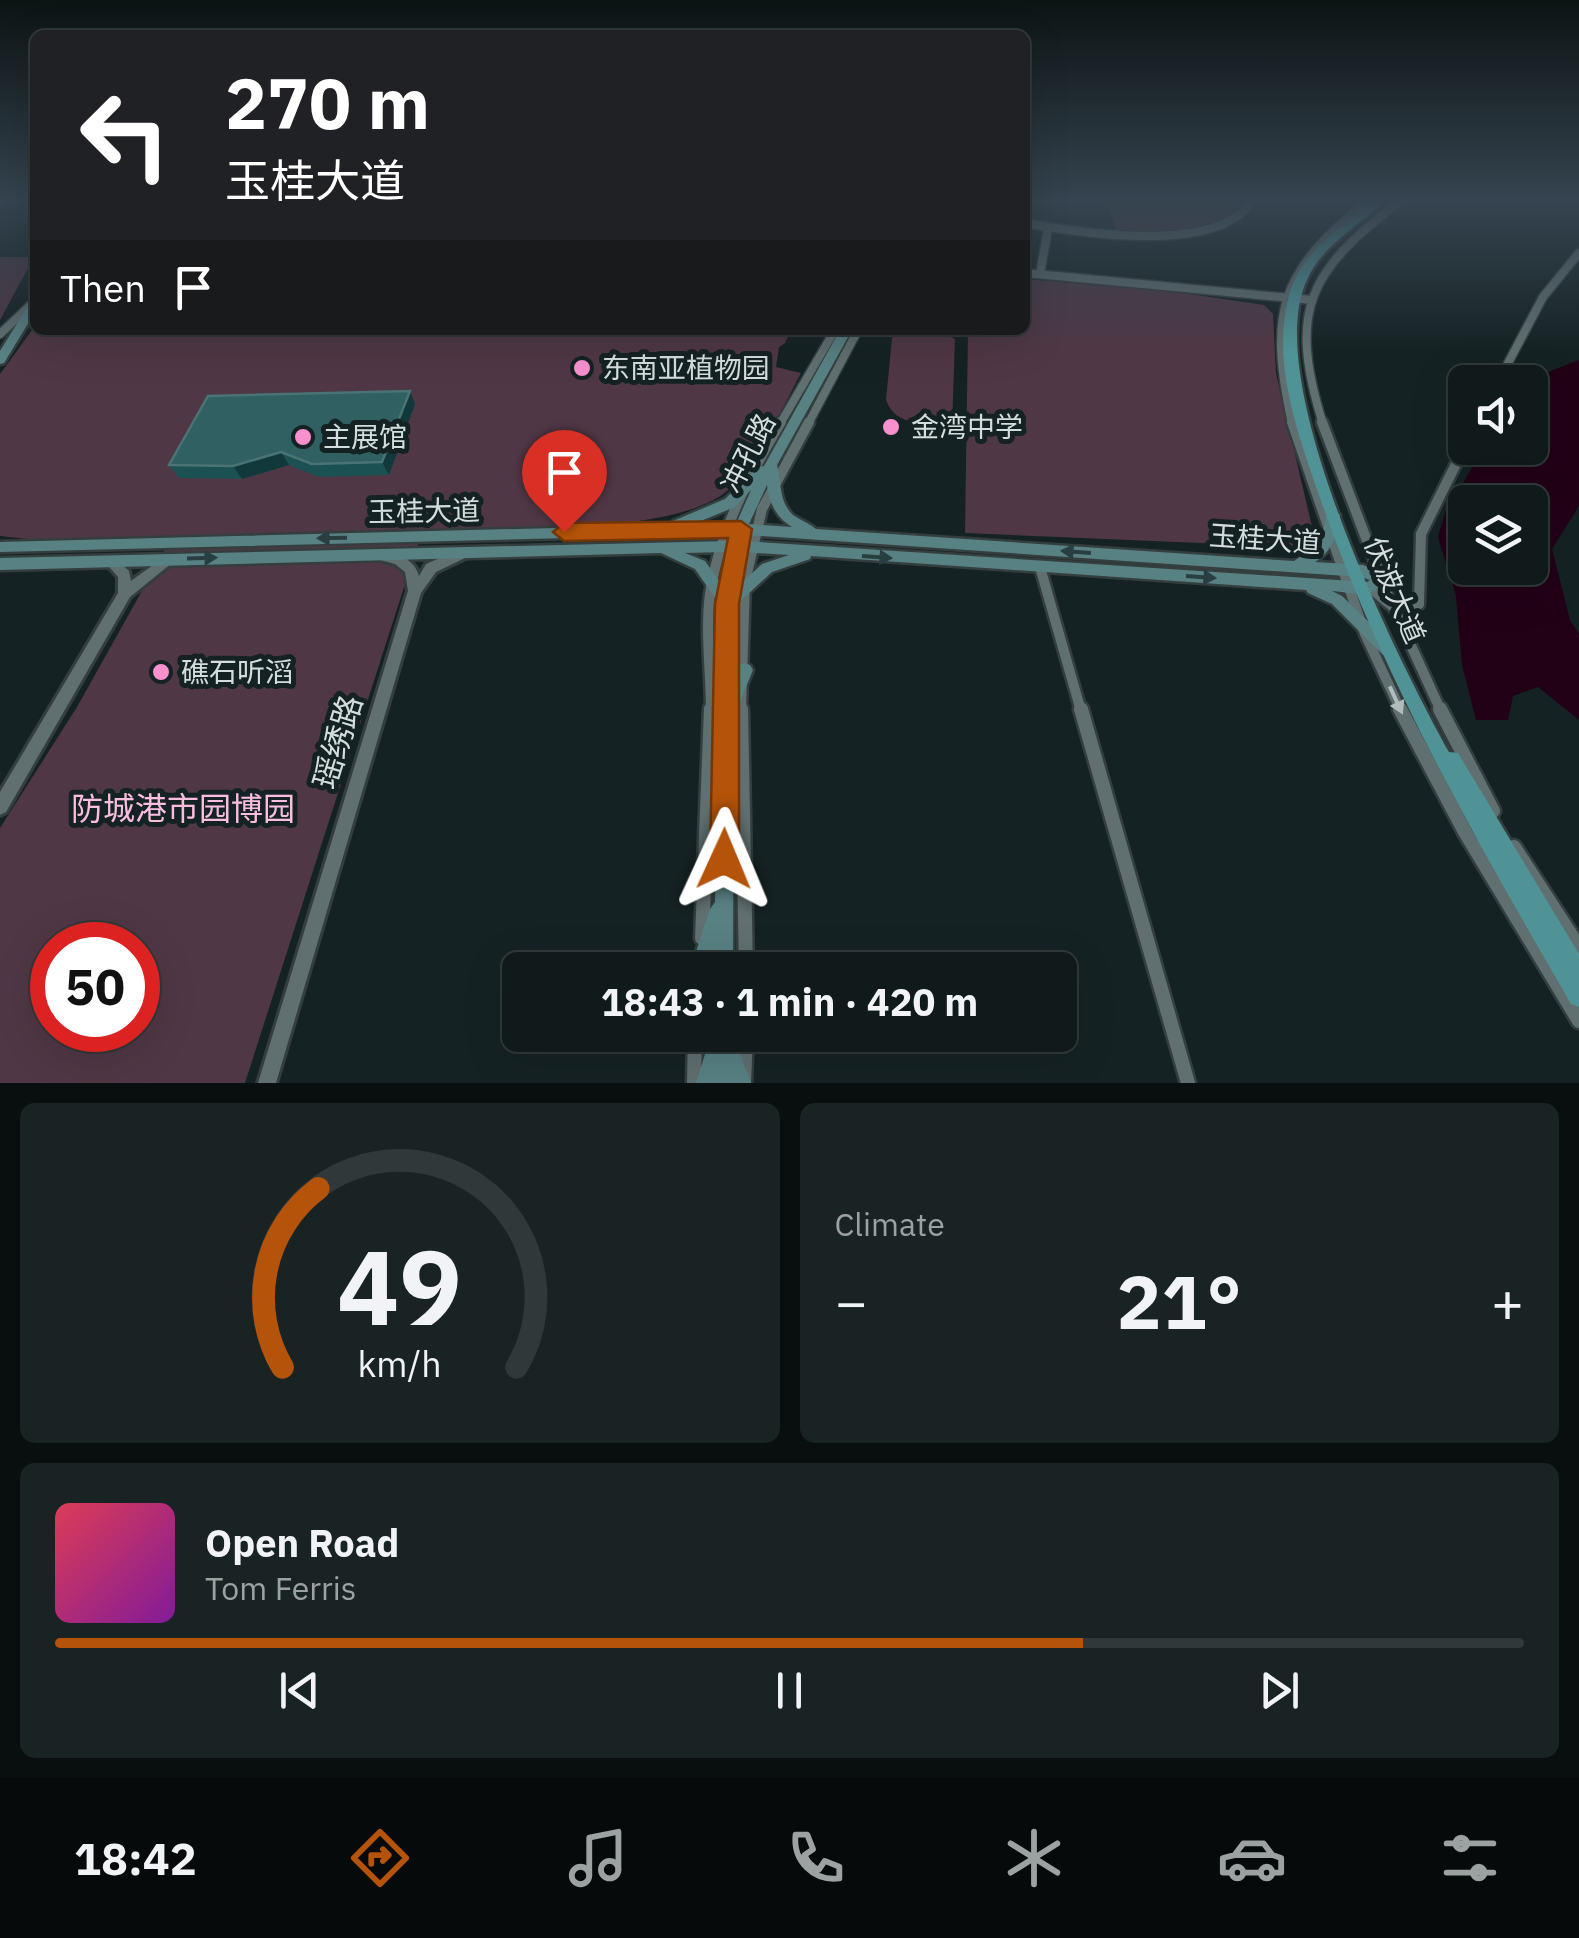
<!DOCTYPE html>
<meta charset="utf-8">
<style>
:root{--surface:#101a1a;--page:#192323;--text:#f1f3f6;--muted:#9ca1a2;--line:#303839;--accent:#b45309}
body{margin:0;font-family:"IBM Plex Sans","Noto Sans SC",sans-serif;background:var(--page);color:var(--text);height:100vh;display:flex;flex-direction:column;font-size:38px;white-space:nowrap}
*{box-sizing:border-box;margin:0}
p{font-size:32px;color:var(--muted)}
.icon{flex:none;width:55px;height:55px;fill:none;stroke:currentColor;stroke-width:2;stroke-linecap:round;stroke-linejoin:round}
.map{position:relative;height:1083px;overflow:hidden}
.sheet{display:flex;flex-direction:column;gap:20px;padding:20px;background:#090e0e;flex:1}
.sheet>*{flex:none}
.top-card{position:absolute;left:30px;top:30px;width:1000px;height:305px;border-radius:15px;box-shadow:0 10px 40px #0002,0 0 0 2px var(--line);background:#202124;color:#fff;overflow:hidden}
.buttons{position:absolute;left:1448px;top:365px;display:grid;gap:20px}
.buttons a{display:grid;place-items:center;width:100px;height:100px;border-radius:15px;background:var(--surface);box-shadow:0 10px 40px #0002,0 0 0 2px var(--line);font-size:50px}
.speed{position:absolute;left:30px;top:922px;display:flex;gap:20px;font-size:50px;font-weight:700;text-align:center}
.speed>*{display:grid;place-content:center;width:130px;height:130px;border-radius:50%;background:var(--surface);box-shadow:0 10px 40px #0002,0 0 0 2px var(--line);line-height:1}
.speed .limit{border:15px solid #d22;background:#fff;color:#111}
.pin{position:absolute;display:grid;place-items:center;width:85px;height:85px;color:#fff;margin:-102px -42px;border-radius:50% 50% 50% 0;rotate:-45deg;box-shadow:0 0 10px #0007}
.pin .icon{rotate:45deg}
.me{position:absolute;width:110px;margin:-55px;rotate:1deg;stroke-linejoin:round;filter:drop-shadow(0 0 8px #0008)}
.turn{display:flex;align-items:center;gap:35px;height:210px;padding:0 30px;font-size:45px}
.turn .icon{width:130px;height:130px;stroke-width:2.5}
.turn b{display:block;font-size:70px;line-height:85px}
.then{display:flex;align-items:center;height:95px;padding:0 30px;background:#0003;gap:20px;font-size:38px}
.big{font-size:75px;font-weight:700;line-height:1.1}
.sheet .tile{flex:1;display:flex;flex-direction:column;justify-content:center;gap:15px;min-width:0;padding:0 35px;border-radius:15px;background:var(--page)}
.sheet .dial{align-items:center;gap:0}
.dial svg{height:260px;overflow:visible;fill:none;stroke:var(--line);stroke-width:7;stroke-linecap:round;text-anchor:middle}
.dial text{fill:var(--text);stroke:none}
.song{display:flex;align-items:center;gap:30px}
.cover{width:120px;height:120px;border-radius:15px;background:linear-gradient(135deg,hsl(350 70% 55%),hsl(290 70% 35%))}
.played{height:10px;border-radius:5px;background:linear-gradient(90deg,var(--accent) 70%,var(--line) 70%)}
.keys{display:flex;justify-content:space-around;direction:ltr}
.heat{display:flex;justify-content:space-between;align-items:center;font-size:55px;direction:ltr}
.sheet .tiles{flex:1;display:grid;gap:20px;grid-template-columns:1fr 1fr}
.tile:last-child{grid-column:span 2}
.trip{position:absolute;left:502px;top:952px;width:575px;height:100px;border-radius:15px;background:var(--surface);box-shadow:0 10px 40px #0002,0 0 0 2px var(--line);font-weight:700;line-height:100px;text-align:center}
.dock{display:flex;height:160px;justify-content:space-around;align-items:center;background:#060a0a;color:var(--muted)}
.dock .icon{width:70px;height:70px}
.dock .current{color:var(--accent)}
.dock b{font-size:45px;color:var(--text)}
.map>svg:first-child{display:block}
</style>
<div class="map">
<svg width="1579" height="1083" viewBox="0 0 1579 1083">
<rect width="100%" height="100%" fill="#152223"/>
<path fill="#503745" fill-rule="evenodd" d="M1106,201h135c-20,36 -89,31 -124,31z
M0,257h34l-34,63z
M1025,279l144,12 95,14 9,9 3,59 41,175 -352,-15 3,-203h57z
M35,326v4l755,2 -5,11 -6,4 -3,20 25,6c-18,34 -44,92 -73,117 -51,46 -233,38 -306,41l-177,552h-245v-255l77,-121 94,-168 -126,2 -45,-5v-162zM52,945h86v85h-86z
M900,330h36l19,9 -3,87 -7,-1 -1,-10c-20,12 -49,10 -58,-15l6,-62z"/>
<path fill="#220117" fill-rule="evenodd" d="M1579,360v146l-27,43 18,71 9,14v86l-41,-33 -25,9 -5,24h-32l-14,-55 -6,-69 -18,-59 7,-24 39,-65h46v-66h-7zM1465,502h65v66h-65z"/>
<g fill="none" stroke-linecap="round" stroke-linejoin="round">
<g stroke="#343e3e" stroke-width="11">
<path id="minor-far2" d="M1025,223c56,10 192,32 227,-22
M1025,273l287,27
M1040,274l8,-46
M0,334l35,-33
M1498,382l45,-85 36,-44
M780,424l55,-94
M808,424l50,-94
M1292,424c-24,-111 -13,-152 76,-223
M1323,424c-36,-115 -14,-153 77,-223"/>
</g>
<g stroke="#343e3e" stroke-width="15">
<path id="minor-far1" d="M1292,422l73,212 36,77
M1322,422l64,169 55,120
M1040,567l41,144
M1370,588l22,18 27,-2 2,-70 44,-88
M711,711c0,-38 -6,-80 -1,-117 9,-62 40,-120 71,-172
M741,711l4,-129 17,-73 47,-87"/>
</g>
<g stroke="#343e3e" stroke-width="19">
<path id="minor" d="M741,709l5,261
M1081,709l107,374
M1400,709l65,123 114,189
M1440,709l53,102
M1514,847l65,100
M702,938l9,-229
M694,1083l1,-48
M744,1083l2,-48"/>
</g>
<g stroke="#343e3e" stroke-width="6">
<path id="tertiary" d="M463,548l4,1 2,4 -2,4 -31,15 -15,21 -145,490h-18l150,-492 -3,-19 -10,-8 -15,-4 -2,-4 2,-4c15,-1 35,7 39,24l7,-12z
M168,554l4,1 2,4 -2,4 -42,34 -124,215 -6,3v-23l118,-199v-16l-14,-16 2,-4h8l15,14 2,10z"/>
</g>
<g stroke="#343e3e" stroke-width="5">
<path id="secondary" d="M35,300v12l-31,51 -4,1v-13l31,-50z
M840,330h12l-75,135c5,17 1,36 16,50 7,5 16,8 23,14l478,32c23,-15 28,-16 32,-46l7,-5 7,5c-3,20 -7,36 -25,47l48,3 23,10 2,4c-16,21 -32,14 -56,12l10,5 51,49 3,5 -3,5 -5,1 -5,-1 -51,-51 -24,-11 -2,-3 -495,-34 -1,3 -38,13 -38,35v72l6,-14 5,-2 5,2 3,5 -19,46 -1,254h-20l1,-13 -4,13h-20l20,-61 5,-7 5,-297 -25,-36 -34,-16 -661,17v-12l730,-17 2,-7 -732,18v-10l671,-17 2,-4 52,-22 33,-32 6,-1zM767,485c2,18 9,32 25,42l-43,-3zM751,490l-15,34 -45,1 44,-18zM746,535l615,42 9,3 -3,2 -623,-41zM727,552l-5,33 -17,-24 -20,-8zM741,552l48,3 -27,9 -26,24z
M711,1035h22l18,48h-55z"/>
</g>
<g stroke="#343e3e" stroke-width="5">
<path id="primary" d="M1373,201h12c-28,26 -64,45 -79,81 -45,102 90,375 143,470l9,1 121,201v53l-8,-3c-95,-164 -190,-328 -252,-509 -21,-61 -48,-133 -30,-199 11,-43 51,-69 84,-95z"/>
</g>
<use href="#minor-far2" stroke="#606f70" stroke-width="8"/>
<use href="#minor-far1" stroke="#606f70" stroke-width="10"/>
<use href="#minor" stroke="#606f70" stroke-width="14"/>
<use href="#tertiary" fill="#606f70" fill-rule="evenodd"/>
<use href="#secondary" fill="#588184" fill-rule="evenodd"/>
<use href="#primary" fill="#509397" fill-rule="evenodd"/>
</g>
<path fill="#1c5153" d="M415,404l-26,71 -70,2 -30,-12 -47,14 -63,-1 -10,-13z"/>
<path fill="#11383a" d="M410,391l5,13 -26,71 -7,-13z
M281,452l8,13 -47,14 -9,-13z"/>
<path fill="#306062" stroke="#497375" stroke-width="2.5" d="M410,391l-28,71 -70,2 -31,-12 -48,14 -64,-1 39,-69z"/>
<defs><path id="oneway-solid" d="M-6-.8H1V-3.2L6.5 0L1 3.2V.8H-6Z" transform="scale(2.5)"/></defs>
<g fill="#293e40">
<use href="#oneway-solid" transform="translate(332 538) rotate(179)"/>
<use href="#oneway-solid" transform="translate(1076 552) rotate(-176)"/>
<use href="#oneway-solid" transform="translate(877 557) rotate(4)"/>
<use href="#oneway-solid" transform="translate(202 558) rotate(-2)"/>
<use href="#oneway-solid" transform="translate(1201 577) rotate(4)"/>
</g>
<use fill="#b1bcbc" href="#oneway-solid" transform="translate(1396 700) rotate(65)"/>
<linearGradient id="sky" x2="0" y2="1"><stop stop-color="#0c1313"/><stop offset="0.57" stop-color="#354450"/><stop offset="1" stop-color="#354450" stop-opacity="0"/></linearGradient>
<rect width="1579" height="353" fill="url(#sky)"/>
<path fill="#b45309" stroke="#753606" stroke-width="2.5" d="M741,521l11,8 -13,75v255l-4,10 -11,5 -10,-5 -4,-10 5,-255 13,-66 -164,3 -11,-9 11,-9z"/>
<g fill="#f790cd" stroke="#152223" stroke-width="4">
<circle cx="582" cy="368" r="10"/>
<circle cx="891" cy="427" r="10"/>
<circle cx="303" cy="437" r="10"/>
<circle cx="161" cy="672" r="10"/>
</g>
<g text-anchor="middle" stroke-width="10" stroke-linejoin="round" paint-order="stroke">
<g font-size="28" fill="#d4dddd" stroke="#152223" text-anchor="start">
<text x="602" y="378">东南亚植物园</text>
<text x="911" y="437">金湾中学</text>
<text x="323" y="447">主展馆</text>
<text x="181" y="682">礁石听滔</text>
</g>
<g font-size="28" fill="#d4dddd" stroke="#152223">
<text transform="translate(748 453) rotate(-63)" y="10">冲孔路</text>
<text transform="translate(424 511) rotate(-1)" y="10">玉桂大道</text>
<text transform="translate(1265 539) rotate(4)" y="10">玉桂大道</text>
<text transform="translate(1395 590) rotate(67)" y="10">伏波大道</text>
</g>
<g font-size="32" fill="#d4dddd" stroke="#152223">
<text transform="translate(338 742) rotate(-73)" y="11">瑶绣路</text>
</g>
<g font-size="32" fill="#f9bede" stroke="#152223">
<text x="183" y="820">防城港市园博园</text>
</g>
</g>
</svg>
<div class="buttons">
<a><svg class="icon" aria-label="sound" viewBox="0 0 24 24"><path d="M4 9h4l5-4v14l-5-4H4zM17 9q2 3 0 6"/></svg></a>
<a><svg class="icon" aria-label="layers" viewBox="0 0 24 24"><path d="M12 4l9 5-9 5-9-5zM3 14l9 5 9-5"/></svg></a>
</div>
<div class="speed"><div class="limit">50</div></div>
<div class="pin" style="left:564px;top:532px;background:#d93025"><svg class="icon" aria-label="arrive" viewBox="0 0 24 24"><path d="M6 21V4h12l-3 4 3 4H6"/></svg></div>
<svg class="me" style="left:724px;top:859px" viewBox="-20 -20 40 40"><path d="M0-17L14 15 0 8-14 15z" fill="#b45309" stroke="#fff" stroke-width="4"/></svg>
<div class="trip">18:43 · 1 min · 420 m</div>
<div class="top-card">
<div class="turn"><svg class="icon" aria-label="left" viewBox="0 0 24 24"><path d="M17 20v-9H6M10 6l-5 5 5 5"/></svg><div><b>270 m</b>玉桂大道</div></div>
<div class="then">Then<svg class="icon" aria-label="arrive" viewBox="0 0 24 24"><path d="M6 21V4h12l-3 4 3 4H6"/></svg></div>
</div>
</div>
<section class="sheet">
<div class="tiles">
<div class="tile dial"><svg viewBox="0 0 100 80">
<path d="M14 69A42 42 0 1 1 86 69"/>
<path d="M14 69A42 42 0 0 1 25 14" stroke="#b45309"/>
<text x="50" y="56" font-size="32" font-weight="700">49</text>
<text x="50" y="72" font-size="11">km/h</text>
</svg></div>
<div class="tile"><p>Climate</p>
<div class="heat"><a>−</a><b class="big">21°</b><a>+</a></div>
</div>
<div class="tile">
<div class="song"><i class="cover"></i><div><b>Open Road</b><p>Tom Ferris</p></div></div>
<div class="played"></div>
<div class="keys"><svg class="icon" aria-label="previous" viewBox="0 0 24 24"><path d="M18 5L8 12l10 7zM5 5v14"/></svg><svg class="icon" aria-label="pause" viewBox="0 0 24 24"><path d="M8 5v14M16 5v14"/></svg><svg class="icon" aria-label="next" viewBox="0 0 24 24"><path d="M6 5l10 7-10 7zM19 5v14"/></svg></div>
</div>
</div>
</section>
<nav class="dock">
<b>18:42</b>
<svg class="icon current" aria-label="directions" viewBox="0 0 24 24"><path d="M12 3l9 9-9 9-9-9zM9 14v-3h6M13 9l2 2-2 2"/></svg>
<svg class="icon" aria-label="music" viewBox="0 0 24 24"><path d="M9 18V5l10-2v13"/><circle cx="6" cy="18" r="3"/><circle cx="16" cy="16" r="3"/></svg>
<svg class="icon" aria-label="phone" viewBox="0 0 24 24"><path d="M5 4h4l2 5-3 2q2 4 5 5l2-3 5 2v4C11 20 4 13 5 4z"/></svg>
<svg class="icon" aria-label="climate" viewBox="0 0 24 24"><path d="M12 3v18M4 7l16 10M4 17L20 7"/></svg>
<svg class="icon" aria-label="car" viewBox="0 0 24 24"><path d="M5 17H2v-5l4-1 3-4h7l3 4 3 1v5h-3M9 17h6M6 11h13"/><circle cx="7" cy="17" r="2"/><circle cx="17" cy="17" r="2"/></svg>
<svg class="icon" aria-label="filters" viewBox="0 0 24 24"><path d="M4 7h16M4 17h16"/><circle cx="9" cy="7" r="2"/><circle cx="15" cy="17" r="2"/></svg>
</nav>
